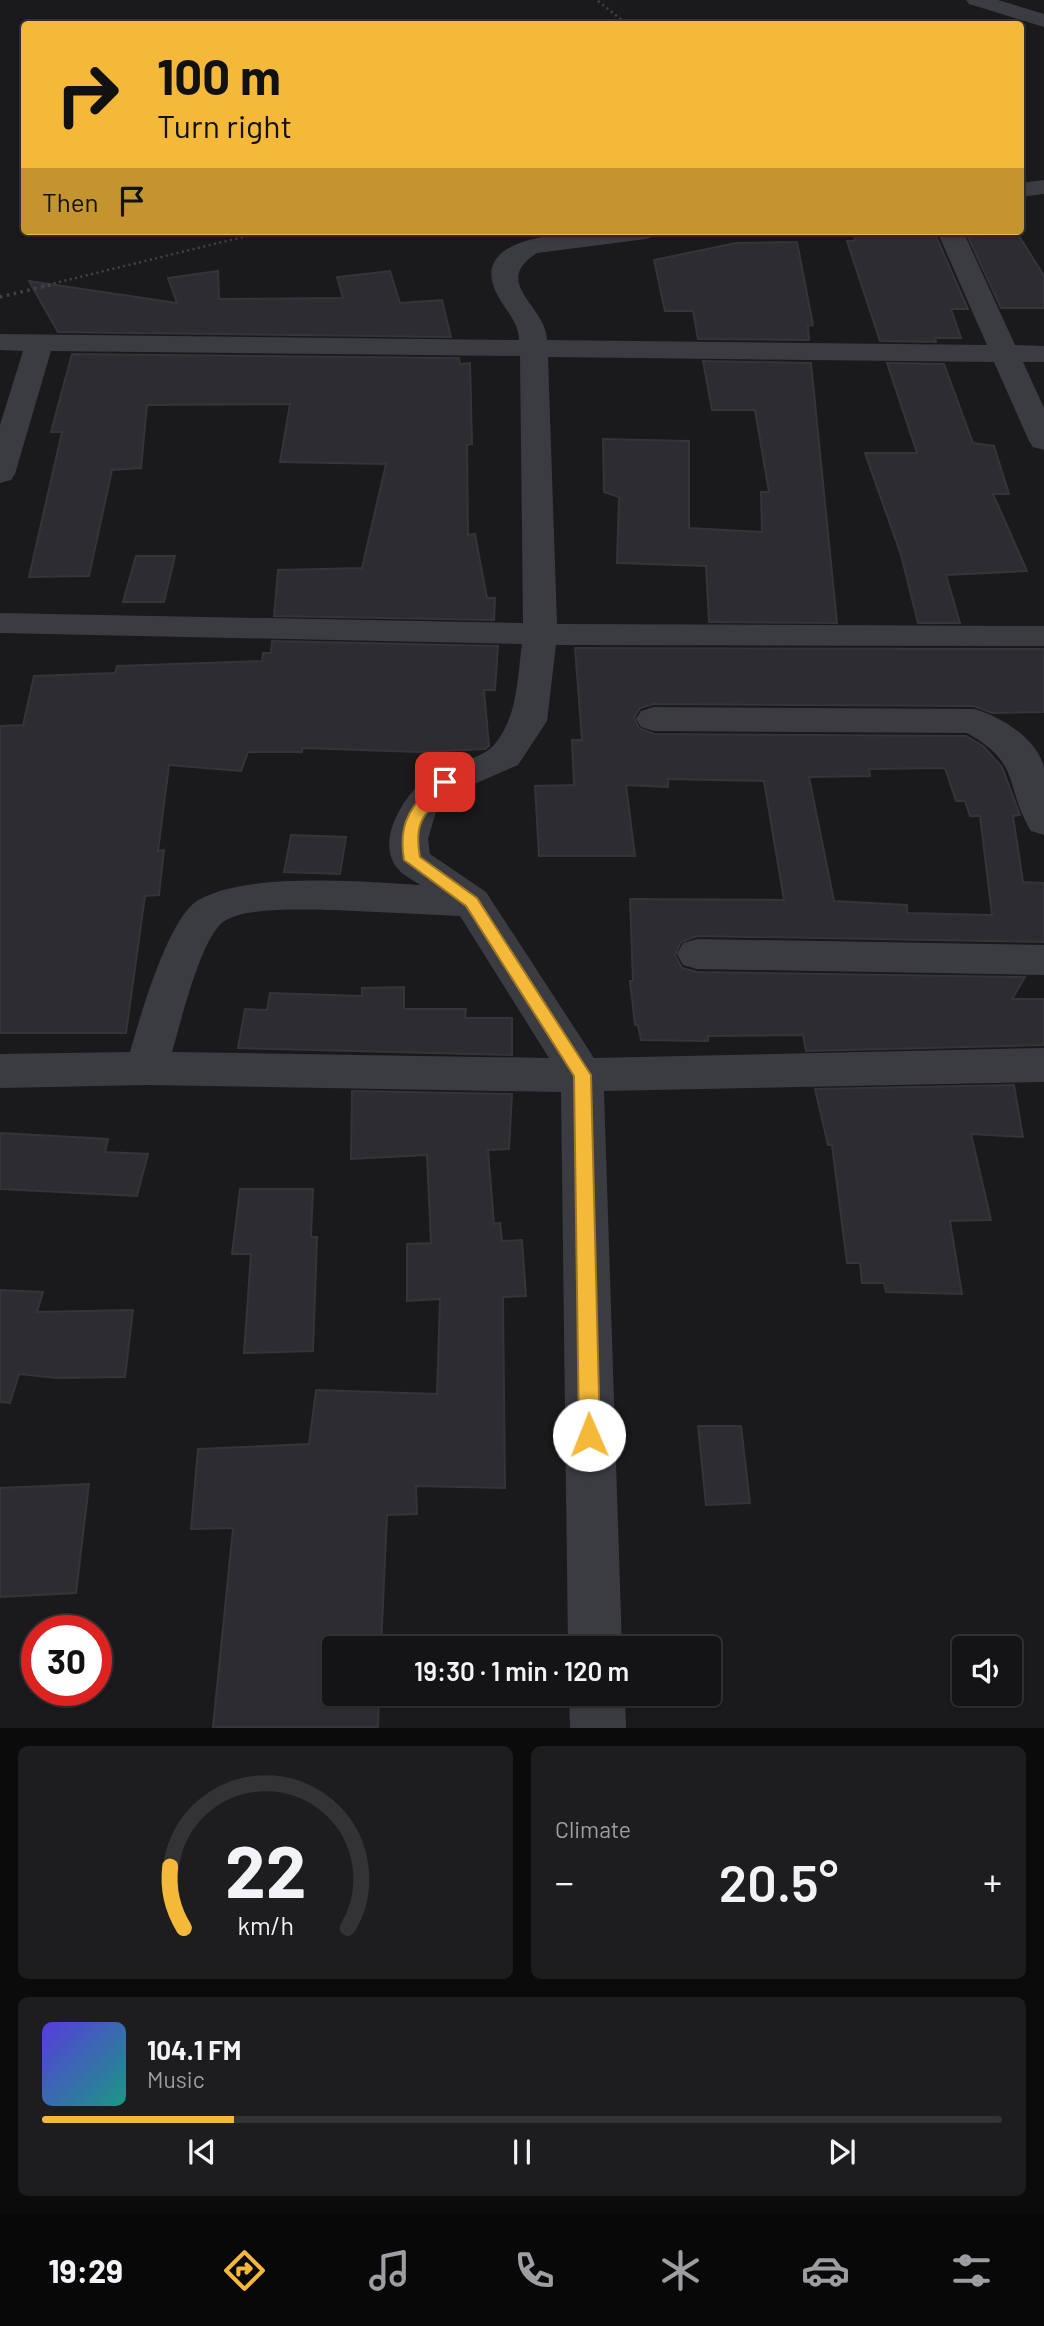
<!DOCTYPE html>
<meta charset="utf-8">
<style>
:root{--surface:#141416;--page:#1d1d1f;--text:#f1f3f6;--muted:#9d9ea1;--line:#333335;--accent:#f5b93a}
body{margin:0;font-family:Barlow,sans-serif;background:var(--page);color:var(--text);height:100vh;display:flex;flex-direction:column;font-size:26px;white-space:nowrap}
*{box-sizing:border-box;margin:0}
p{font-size:23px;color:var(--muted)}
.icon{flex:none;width:38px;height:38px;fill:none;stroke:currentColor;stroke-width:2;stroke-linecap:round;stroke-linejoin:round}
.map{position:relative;height:1728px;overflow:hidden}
.panel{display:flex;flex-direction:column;gap:18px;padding:18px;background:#0b0b0c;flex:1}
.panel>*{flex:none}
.top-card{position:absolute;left:21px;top:21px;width:1003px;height:214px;border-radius:7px;box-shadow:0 2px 5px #0004,0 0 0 2px var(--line);background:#f5b93a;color:#111;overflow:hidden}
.tools{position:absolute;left:952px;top:1636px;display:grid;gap:14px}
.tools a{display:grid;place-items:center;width:70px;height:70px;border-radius:7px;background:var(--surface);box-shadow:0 2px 5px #0004,0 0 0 2px var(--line);font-size:35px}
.speed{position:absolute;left:21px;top:1615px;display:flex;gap:14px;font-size:35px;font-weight:700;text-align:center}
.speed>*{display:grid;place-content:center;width:91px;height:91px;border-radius:50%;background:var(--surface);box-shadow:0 2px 5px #0004,0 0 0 2px var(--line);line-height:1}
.speed .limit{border:10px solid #d22;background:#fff;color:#111}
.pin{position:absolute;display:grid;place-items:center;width:60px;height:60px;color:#fff;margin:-30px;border-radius:14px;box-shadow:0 4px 10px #0006}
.me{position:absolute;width:77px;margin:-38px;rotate:359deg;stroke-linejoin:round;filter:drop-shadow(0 0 5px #0008)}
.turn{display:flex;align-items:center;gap:24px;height:147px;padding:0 21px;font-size:32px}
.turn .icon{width:91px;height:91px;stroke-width:2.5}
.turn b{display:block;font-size:49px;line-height:60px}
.then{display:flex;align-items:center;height:66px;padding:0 21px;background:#0003;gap:14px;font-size:26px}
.big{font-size:52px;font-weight:600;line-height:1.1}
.panel .tile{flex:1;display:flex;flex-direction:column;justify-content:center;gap:10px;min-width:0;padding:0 24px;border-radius:10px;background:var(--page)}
.panel .dial{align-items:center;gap:0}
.dial svg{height:182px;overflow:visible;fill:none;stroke:var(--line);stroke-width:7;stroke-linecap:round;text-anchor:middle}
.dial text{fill:var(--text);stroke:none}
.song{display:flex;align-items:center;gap:21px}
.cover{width:84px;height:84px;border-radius:10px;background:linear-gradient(135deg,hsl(250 70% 55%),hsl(170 70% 35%))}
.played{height:7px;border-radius:4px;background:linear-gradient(90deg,var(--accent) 20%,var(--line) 20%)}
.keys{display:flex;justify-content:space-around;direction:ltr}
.heat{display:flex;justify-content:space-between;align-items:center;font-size:38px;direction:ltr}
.panel .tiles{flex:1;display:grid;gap:18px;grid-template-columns:1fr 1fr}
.tile:last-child{grid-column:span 2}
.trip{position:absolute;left:322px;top:1636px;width:399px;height:70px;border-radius:7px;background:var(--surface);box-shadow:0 2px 5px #0004,0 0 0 2px var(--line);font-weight:600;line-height:70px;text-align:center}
.menu{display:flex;height:112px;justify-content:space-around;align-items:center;background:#080809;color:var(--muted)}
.menu .icon{width:49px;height:49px}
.menu .current{color:var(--accent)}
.menu b{font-size:32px;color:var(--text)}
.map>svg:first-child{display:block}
</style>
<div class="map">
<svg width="1044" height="1728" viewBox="0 0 1044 1728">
<rect width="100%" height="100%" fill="#1a1a1d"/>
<path fill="#2d2d31" stroke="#343439" stroke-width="2" fill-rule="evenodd" d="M975,231h41l28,45v32h-43l-33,-71h10z
M854,235l82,1 32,73h-17l10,29h-26l1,4 -56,-1 -33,-100h8z
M797,242l16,83 -5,1 1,14 -111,-1 -5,-28h-28l-11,-51 82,-17z
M218,271l1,28 124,-1 -6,-21 53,-6 10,32 42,-3 9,37 -393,-5 -29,-51 148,22 -9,-25z
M72,354l387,4 1,6 10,-1 2,81 -5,1 1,90 7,-1 12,64h8l-1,22 -220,-4 4,-46 84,-2 24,-104 -106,-2 10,-58 -143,1 -6,63 -29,2 -23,106 -60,1 33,-145h-11z
M703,361l108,2 26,260 -128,-1 -3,-56 -89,-3 2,-66 -15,-5 -1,-53 86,2v87l73,4 -1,-40h8l-14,-82h-43z
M887,363l57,1 29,79 21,3 15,48h-16l34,77 -81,4 14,48h-42l-17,-68 -36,-102h52z
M136,556h39l-11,46h-41z
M272,641l226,5 -3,44h-11l5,56 -4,3 -66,3 -117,-4v4h-54l-7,19 -72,-6 -11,86 6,-1 -5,45 -14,1 -19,137h-126v-307l23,-1 11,-49 81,-3 2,-7 145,-5 1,-8h8z
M575,648l469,1v63l-52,1 -18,-7 -320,-2 -14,4 -6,10 5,10 15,6 312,2 17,10 19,21 18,48 -7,1 10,66 21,1v59l-347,-6 -16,6 -6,13 7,13 15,4 328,5 -13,22h32v46l-238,6 -3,-16 -95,1v5l-67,-1 -3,-15h-3l-5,-44h3l-3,-82 154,1 -20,-119 -96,-2v8l-42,-2 9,71h-96l-4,-70 39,-1 -2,-45h10zM945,768l11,33h9l5,15h10l12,99 -85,-2v-8l-73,-4 -25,-124 61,-1 -1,-7z
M291,835l55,2 -6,37 -56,-2z
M404,987v22h62l-1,9h47v37l-274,-7 7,-39 22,1 3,-17 92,3v-8z
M1014,1085l9,52 -52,-3 20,86 -41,1 12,73 -76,-2 -2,-9h-22l-2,-20h-13l-15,-118h-4l-13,-56z
M352,1091l160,3 -3,55 -21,1 6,74 6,-1 2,18 20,-1 4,56 -23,1 2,191 -89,-2 1,28 -30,1 -6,133h-47v46h45l-1,33h-165l20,-199 -42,1 7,-80 111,-5 7,-54 121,4 3,-95 -33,2v-57l24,-1 -4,-88 -76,4z
M0,1133l108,6 -3,13 43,2 -11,42 -137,-7z
M240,1189h73l-2,48h6l-4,114 -69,2 7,-99h-19z
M0,1290l43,2 -6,20 96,-2 -8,67 -68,1 -38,-4 -9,29 -10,-1z
M698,1426h43l9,77 -44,2z
M89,1484l-13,109 -76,4v-109z"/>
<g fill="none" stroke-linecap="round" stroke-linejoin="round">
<path stroke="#414349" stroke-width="2.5" stroke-dasharray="2 3.5" stroke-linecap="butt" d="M598,1l29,23
M43,286l208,-51 -1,-4"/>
<path stroke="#414349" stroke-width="3.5" stroke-dasharray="2.5 4.5" stroke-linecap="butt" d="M0,297l50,-12"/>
<path fill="#3b3c42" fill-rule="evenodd" d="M966,0h32l46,14v13l-75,-23z
M1044,180v14l-24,3v-14z
M587,231h72l-4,5 -9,3 -109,14c-47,30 9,52 10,87l440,5 -50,-114h26l52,114 29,1v16h-21l21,46v42l-11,-3 -4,-6 -35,-79 -446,-5 9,267 487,2v20l-488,-1 -9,76 -29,44 -60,26 -22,21 -8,27 2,15 56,38 108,166 450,-10v34l-440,9 18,557h-54l-7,-556 -415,-7 -146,3v-34l130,-2c10,-35 38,-133 67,-151 47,-30 168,-19 223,-16 -6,-5 -16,-9 -21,-15 -27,-29 8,-79 32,-96 18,-12 49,-13 63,-29 24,-28 23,-66 28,-101l-522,-11v-20l523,10 -3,-267 -469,-5 -36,123 -4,6 -11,3v-58l23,-74 -23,-1v-16l519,6c0,-17 -13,-29 -21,-44 -31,-57 55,-61 89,-65zM335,910l125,6 89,142 -377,-6c9,-30 28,-112 51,-130 21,-16 85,-12 112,-12z
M654,707l320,2c26,7 64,30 70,59 0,21 0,46 0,67l-13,-4c-27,-44 -8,-67 -64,-98l-313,-2 -13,-4 -5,-8 5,-8z
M697,939l347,6v30l-347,-6 -14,-4 -6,-11 6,-11z
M569,1694h56l1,34h-56z"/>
</g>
<path fill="#f5b93a" stroke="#9f7826" stroke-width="2" d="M445,777l8,5c-22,30 -41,32 -33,75l57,41 114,177 9,360 -3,7 -8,2 -7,-2 -3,-7 -5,-359 -108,-170 -62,-46c-5,-30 2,-49 24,-70 5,-5 9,-11 17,-13z"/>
</svg>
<div class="tools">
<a><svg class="icon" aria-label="sound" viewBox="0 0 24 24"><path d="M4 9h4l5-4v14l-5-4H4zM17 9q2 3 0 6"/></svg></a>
</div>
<div class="speed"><div class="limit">30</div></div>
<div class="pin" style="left:445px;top:782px;background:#d93025"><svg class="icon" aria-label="arrive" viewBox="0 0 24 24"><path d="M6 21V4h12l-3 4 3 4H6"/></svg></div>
<svg class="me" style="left:589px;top:1435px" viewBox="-20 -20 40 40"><circle r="19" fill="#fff"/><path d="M0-13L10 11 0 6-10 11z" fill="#f5b93a"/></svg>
<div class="trip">19:30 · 1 min · 120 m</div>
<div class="top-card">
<div class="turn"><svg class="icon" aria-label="right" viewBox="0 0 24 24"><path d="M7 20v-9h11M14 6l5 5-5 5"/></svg><div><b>100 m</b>Turn right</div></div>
<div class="then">Then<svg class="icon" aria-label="arrive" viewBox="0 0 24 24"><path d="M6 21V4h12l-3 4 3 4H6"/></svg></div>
</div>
</div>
<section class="panel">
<div class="tiles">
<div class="tile dial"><svg viewBox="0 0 100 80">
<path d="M14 69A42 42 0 1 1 86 69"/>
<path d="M14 69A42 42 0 0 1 8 42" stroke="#f5b93a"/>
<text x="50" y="56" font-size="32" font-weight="700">22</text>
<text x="50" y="72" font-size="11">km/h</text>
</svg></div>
<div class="tile"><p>Climate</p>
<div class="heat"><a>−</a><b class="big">20.5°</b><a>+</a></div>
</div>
<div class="tile">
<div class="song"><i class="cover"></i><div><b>104.1 FM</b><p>Music</p></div></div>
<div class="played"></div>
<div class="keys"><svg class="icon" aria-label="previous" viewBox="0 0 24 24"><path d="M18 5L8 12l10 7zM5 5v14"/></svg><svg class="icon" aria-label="pause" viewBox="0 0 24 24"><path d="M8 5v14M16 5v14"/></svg><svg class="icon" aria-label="next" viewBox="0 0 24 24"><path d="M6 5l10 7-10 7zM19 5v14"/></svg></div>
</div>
</div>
</section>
<nav class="menu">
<b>19:29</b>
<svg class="icon current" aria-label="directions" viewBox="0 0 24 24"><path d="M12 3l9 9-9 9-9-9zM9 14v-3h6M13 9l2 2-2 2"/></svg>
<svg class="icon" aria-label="music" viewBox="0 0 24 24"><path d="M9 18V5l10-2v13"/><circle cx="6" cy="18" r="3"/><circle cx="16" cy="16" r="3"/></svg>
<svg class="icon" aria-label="phone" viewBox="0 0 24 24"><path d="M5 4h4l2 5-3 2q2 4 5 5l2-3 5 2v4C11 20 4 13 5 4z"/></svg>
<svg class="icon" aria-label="climate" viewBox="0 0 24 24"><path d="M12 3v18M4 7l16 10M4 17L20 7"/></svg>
<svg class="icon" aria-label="car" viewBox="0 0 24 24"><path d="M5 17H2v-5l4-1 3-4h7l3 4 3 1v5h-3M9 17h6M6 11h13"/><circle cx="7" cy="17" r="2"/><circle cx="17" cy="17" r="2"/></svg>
<svg class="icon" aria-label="filters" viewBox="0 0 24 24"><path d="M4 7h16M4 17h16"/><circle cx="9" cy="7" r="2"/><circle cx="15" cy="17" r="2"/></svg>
</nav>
